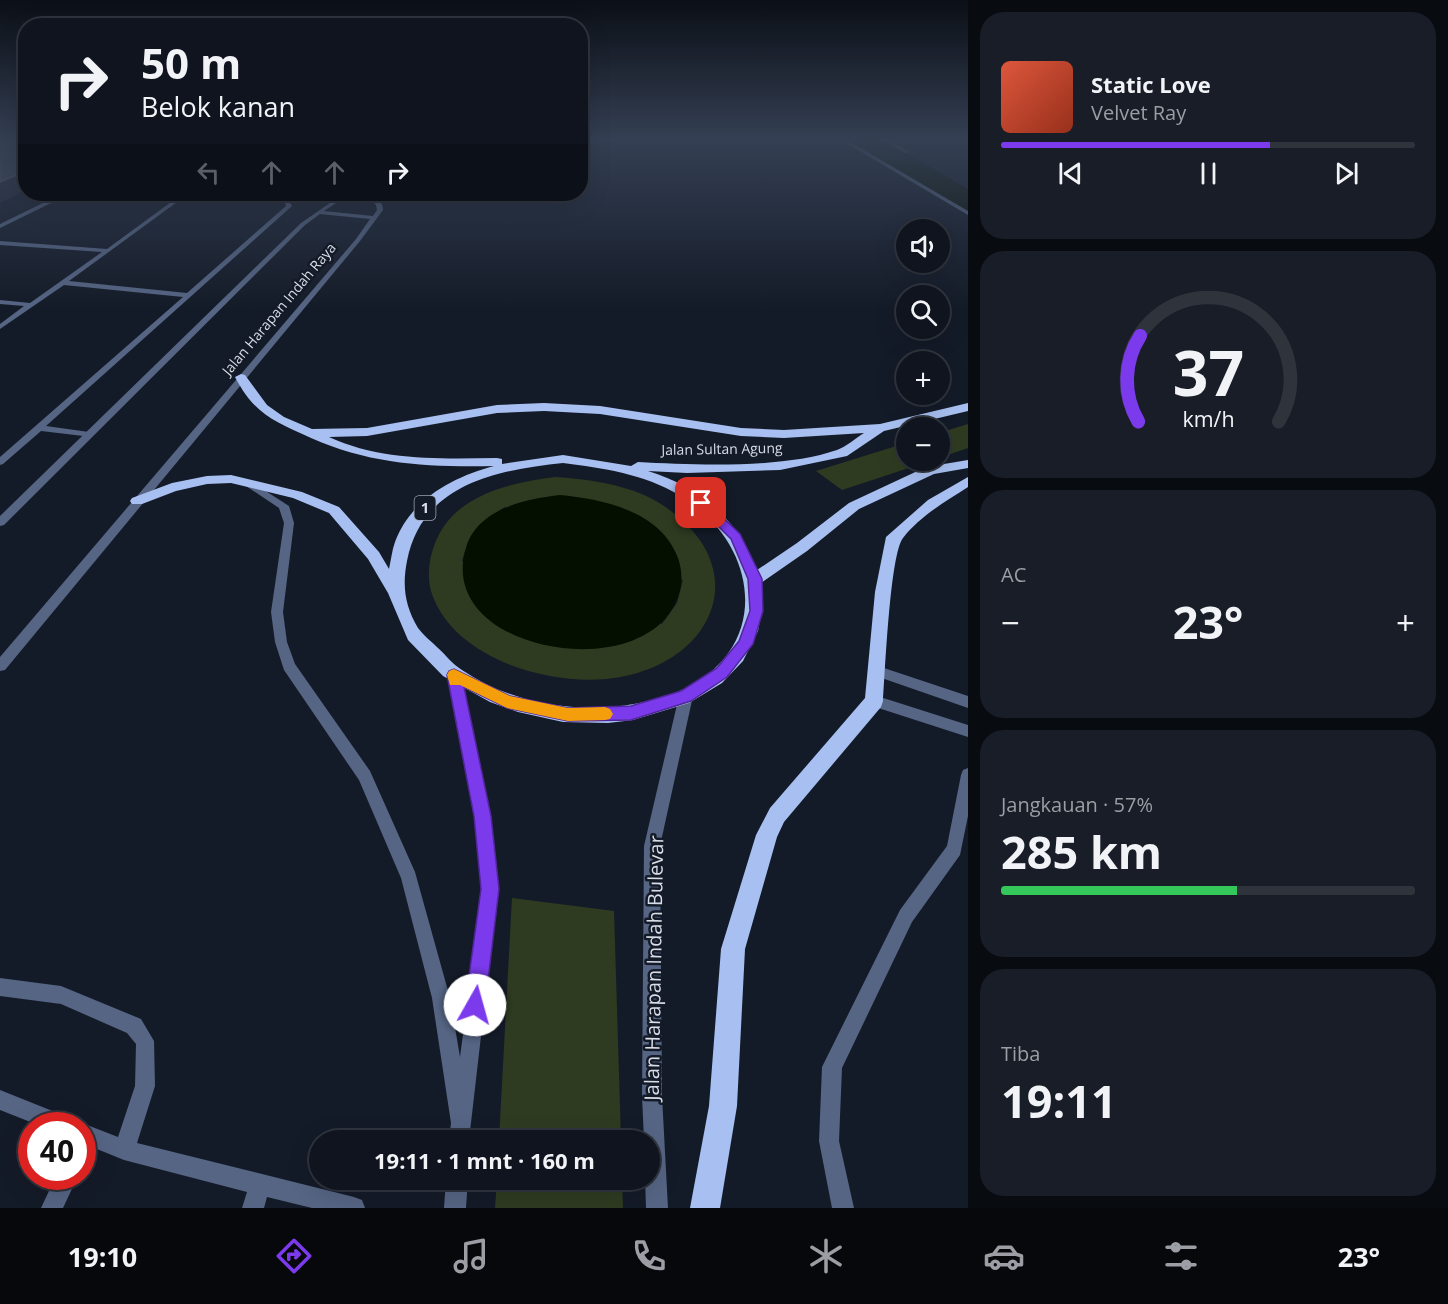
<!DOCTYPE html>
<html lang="id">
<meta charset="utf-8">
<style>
:root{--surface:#0f141e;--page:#181d27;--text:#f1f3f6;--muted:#9b9ea4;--line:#2f333c;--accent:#7c3aed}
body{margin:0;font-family:"Open Sans",sans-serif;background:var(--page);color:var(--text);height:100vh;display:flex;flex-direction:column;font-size:22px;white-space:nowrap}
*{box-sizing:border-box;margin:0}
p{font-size:20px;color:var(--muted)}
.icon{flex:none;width:33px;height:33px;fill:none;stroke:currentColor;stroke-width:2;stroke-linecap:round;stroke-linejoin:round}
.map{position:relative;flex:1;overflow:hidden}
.drawer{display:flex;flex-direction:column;gap:12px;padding:12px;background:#080b10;width:480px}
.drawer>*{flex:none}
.guide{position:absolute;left:18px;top:18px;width:570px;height:183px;border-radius:24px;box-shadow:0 6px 24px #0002,0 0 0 2px var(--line);background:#0f141e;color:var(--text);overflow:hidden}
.tools{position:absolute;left:896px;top:219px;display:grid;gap:12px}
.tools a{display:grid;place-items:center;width:54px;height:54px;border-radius:50%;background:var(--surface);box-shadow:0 6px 24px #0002,0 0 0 2px var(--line);font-size:30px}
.speed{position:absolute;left:18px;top:1112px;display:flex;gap:12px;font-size:30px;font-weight:700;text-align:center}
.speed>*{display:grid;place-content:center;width:78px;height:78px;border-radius:50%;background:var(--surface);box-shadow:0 6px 24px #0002,0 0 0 2px var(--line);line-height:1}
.speed .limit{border:9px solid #d22;background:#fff;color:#111}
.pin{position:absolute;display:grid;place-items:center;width:51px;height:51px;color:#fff;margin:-26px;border-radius:12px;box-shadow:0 3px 9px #0006}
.me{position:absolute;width:66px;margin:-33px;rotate:7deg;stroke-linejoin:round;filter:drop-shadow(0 0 4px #0008)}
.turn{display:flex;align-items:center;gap:21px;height:126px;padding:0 24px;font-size:27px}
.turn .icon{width:78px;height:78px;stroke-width:2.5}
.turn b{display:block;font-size:42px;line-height:51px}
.lanes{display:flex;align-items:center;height:57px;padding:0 24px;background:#0003;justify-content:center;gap:30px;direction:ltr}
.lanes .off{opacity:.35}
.big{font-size:45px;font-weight:700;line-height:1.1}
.drawer .card{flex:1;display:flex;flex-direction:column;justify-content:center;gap:9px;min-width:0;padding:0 21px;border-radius:24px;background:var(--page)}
.drawer .dial{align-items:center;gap:0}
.dial svg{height:156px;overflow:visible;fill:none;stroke:var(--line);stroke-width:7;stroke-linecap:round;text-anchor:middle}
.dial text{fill:var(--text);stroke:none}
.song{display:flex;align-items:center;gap:18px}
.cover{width:72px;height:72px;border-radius:9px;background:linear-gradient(135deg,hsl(10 70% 55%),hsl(10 70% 35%))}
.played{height:6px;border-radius:3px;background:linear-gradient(90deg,var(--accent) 65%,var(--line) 65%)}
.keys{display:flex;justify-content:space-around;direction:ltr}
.heat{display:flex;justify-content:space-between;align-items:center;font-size:33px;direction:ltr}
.charge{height:9px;border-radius:4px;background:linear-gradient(90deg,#34c759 57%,var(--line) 0)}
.trip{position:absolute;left:309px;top:1130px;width:351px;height:60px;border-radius:30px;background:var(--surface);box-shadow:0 6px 24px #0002,0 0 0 2px var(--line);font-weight:700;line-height:60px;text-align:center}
.tabs{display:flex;height:96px;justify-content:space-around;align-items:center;background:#06080c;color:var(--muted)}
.tabs .icon{width:42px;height:42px}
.tabs .active{color:var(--accent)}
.tabs b{font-size:27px;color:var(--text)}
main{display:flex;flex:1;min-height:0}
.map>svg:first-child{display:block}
</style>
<main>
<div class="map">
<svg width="968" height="1208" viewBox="0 0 968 1208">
<rect width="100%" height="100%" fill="#141b28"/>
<path fill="#2f3b21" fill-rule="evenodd" d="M968,424v24l-29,10v-25z
M906,443v17l24,1 -88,29 -26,-19z
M556,477c37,3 77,8 108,29 93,63 49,158 -50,172 -63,9 -162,-19 -183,-87 -4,-15 -2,-31 3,-45 18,-51 74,-63 122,-69zM505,507l178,73 -6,23 -15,21 -200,-63c8,-29 17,-38 43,-54z
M512,898l102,13 7,229h-122z
M497,1179h125l1,29h-128z"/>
<path fill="#040f00" d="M843,140h42l83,49v23z
M560,495c42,4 101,16 118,63 7,20 3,39 -9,56 -51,69 -233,31 -203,-66 11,-39 59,-49 94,-53z"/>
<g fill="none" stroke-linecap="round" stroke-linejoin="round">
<path fill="#566584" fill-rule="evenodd" d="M71,194h7l-29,10 -49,24v-4l45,-22z
M182,194l98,5 9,2 3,5 -246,220 43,6 3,1v4l-51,-6 -38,33 -3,1v-8l183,-160 -119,-12 -64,44v-5l24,-18 -24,-2v-4l30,3 72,-51 -102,-7v-4l107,8zM184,197l96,6h5l1,3 -99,87 -118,-12z
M878,666l90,30v12l-95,-33 -2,-4 2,-4z
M874,695l94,30v12l-99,-32 -2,-4 2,-4z
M968,768v48l-8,39 -48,67 -70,146 -3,73 15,67h-22l-13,-67 3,-74 78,-157 47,-64 14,-71 2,-5z
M0,978l61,8 80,33 13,22 1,45 -18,57 217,54 8,3 3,8h-53l-45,-11 -3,11h-22l5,-16 -123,-32 -42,-17v-18h-5l5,-2 36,14 17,-51 1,-42 -9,-11 -66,-29 -61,-8z
M0,1090l70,28 3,7h-35l-38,-15z
M56,1176h22l-15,32h-22z"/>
<path fill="#566584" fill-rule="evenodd" d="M883,140h6l20,12 -4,1z"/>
<path fill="#566584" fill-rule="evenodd" d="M605,140h18l-43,5v-2z
M841,140h6l121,71v4z
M343,194h5l-2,2 29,4 7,4 1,6 -23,31 -355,429 -5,1v-14l356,-418 14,-20 -50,-5 -15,11 -301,300 -4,1v-10l301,-293zM342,199l32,4 2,2 1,5 -4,6 -49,-5z
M250,481l39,25 5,17 -11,89 4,30 8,22 75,107 45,101 35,126 10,59 22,-168 -8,-72 -27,-142 2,-4 5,-1 5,1 2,4 29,142 8,72 -29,251h-20l2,-17 -19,-125 -31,-120 -42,-98 -75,-110 -9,-28 -4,-30 13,-89 -5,-15 -33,-22v-4z
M686,690l5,2 2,4 -33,150 2,250 6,112h-22l-1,-29h5v-39h-6l-2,-44 2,-250 35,-150 2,-4z
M446,1179h22l-2,29h-22z"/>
<path fill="#a8c0f1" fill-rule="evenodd" d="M241,374l4,1 22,30 17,12 28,12 55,-1 130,-23 47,-2 56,3 141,22 43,2 96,-6 88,-21v8l-84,20 -37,25 -67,14 -93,3 -39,-2c50,15 91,49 109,99l40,-27 52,-40 77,-36 42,-7v8l-34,6 -75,35 -52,42 -46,32 2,22 -5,26 -15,30 -21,22 -33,20 -56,17 -25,3 -45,-1 -45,-10 -28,-10 -47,-26 -35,-36 -20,-47 -20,-34 -39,-46 -36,-15 -62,-15 -24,1 -31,7 -34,13h-10l-2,-3 2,-3 40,-15 35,-7 24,-1 71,17 37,15 40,45 10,17c2,-9 3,-19 6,-27 16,-43 58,-65 99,-76 -66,1 -122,-1 -183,-28 -37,-17 -56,-23 -76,-61zM544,411l56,3 141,22 43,2 80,-5c-8,5 -18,14 -27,17 -55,19 -142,15 -199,12l-7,4 -68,-11 -61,9v-5l-5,-1c-56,1 -116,3 -168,-21l38,-1 130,-23zM563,463c40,5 81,11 116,32 82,48 95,157 -2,197 -68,27 -155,19 -215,-22 -10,-6 -16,-15 -24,-22 -7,-7 -14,-12 -20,-20 -13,-22 -16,-42 -11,-67 15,-77 89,-91 156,-98z
M968,477v10c-22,14 -49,30 -65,51 -13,16 -18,136 -20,163l-2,6 -97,115 -7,15 -32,112 -8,157 -17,102h-30l19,-102 12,-157 35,-114 14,-27 95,-110 10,-106 11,-55 42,-37z"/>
</g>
<path fill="#212936" d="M26,171v19l-26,13v-21z"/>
<path fill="#484f5c" stroke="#5e6572" stroke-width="1.5" d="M0,140h26v31l-26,11z"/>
<linearGradient id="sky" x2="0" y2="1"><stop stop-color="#0b0f16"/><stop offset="0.45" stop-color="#343f53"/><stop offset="1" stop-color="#343f53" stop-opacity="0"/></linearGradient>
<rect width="968" height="309" fill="url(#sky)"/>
<path fill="#7c3aed" stroke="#51269a" stroke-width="1.5" d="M701,499l4,1 35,34 22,45 1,32 -10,33 -26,33 -36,24 -60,19 -63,1 -61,-13 -43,-21 27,129 8,73 -14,116 -3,7 -7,3 -7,-3 -3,-7 16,-116 -7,-73 -27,-141 2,-4 5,-2 56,27 58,12 63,-2 50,-15 36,-23 22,-27 11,-30 -2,-32 -17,-40 -36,-36z"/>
<path fill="#f59e0b" d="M454,669l56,27 58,12 37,-1 5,2 3,5 -3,5 -5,1 -37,1 -61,-13 -47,-23h-10l-3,-10 2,-4z"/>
<g text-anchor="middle" stroke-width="5" stroke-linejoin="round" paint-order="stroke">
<g font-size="14" fill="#d8dde7" stroke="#141b28">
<text transform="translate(279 309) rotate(-50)" y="5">Jalan Harapan Indah Raya</text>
<text transform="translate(722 449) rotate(-1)" y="5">Jalan Sultan Agung</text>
</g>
<rect fill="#141b28" stroke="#9da3ae" stroke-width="1.5" x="414.5" y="496" width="21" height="24" rx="4.5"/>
<g font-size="15" font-weight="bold" fill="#d8dde7">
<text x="425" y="513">1</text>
</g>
<g font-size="20" fill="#d8dde7" stroke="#141b28">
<text transform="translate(654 968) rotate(-89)" y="7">Jalan Harapan Indah Bulevar</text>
</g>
</g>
</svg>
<div class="tools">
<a><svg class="icon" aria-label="sound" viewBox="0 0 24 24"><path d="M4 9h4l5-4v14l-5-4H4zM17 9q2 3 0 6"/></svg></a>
<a><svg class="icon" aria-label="search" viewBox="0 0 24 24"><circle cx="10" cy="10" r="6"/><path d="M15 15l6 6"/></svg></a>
<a>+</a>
<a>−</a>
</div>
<div class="speed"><div class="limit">40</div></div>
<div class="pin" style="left:701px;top:503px;background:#d93025"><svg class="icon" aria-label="arrive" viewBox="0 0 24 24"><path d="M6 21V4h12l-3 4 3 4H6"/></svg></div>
<svg class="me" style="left:475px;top:1005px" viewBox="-20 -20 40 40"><circle r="19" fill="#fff"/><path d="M0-13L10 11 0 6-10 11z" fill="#7c3aed"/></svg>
<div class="trip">19:11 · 1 mnt · 160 m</div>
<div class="guide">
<div class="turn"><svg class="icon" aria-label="right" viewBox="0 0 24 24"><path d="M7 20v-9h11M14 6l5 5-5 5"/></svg><div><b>50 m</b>Belok kanan</div></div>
<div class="lanes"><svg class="icon off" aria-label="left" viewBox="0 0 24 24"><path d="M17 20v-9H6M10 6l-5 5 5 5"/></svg><svg class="icon off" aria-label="ahead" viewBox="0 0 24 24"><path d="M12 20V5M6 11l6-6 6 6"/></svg><svg class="icon off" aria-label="ahead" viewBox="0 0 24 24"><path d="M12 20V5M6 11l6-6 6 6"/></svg><svg class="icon" aria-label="right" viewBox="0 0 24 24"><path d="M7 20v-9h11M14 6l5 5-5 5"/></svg></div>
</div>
</div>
<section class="drawer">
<div class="card">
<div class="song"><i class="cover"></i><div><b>Static Love</b><p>Velvet Ray</p></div></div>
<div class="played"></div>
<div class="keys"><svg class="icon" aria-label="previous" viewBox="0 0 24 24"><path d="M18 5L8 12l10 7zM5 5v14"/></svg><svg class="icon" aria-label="pause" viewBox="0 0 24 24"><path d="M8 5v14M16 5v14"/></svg><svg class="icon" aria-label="next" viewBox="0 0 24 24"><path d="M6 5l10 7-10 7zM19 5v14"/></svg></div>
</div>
<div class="card dial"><svg viewBox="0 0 100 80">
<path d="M14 69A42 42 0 1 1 86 69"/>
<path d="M14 69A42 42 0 0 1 15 25" stroke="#7c3aed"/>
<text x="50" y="56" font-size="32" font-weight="700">37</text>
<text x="50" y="72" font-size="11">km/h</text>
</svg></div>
<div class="card"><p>AC</p>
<div class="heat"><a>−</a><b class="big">23°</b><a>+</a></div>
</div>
<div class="card"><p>Jangkauan · 57%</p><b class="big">285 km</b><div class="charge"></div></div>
<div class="card"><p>Tiba</p><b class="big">19:11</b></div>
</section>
</main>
<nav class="tabs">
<b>19:10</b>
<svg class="icon active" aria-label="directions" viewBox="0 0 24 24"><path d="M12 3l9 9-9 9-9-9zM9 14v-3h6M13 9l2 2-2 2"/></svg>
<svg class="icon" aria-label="music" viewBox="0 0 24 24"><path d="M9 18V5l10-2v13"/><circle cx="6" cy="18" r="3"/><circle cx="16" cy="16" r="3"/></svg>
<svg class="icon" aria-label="phone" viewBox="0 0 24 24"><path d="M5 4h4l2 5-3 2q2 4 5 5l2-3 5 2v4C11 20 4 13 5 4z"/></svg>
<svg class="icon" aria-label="climate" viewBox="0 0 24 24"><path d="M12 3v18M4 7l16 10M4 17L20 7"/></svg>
<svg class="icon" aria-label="car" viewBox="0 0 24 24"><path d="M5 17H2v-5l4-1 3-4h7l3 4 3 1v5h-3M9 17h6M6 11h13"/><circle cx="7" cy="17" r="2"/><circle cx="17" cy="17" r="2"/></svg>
<svg class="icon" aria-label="filters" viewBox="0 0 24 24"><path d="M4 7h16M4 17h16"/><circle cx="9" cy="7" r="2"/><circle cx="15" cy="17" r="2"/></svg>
<b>23°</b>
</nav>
